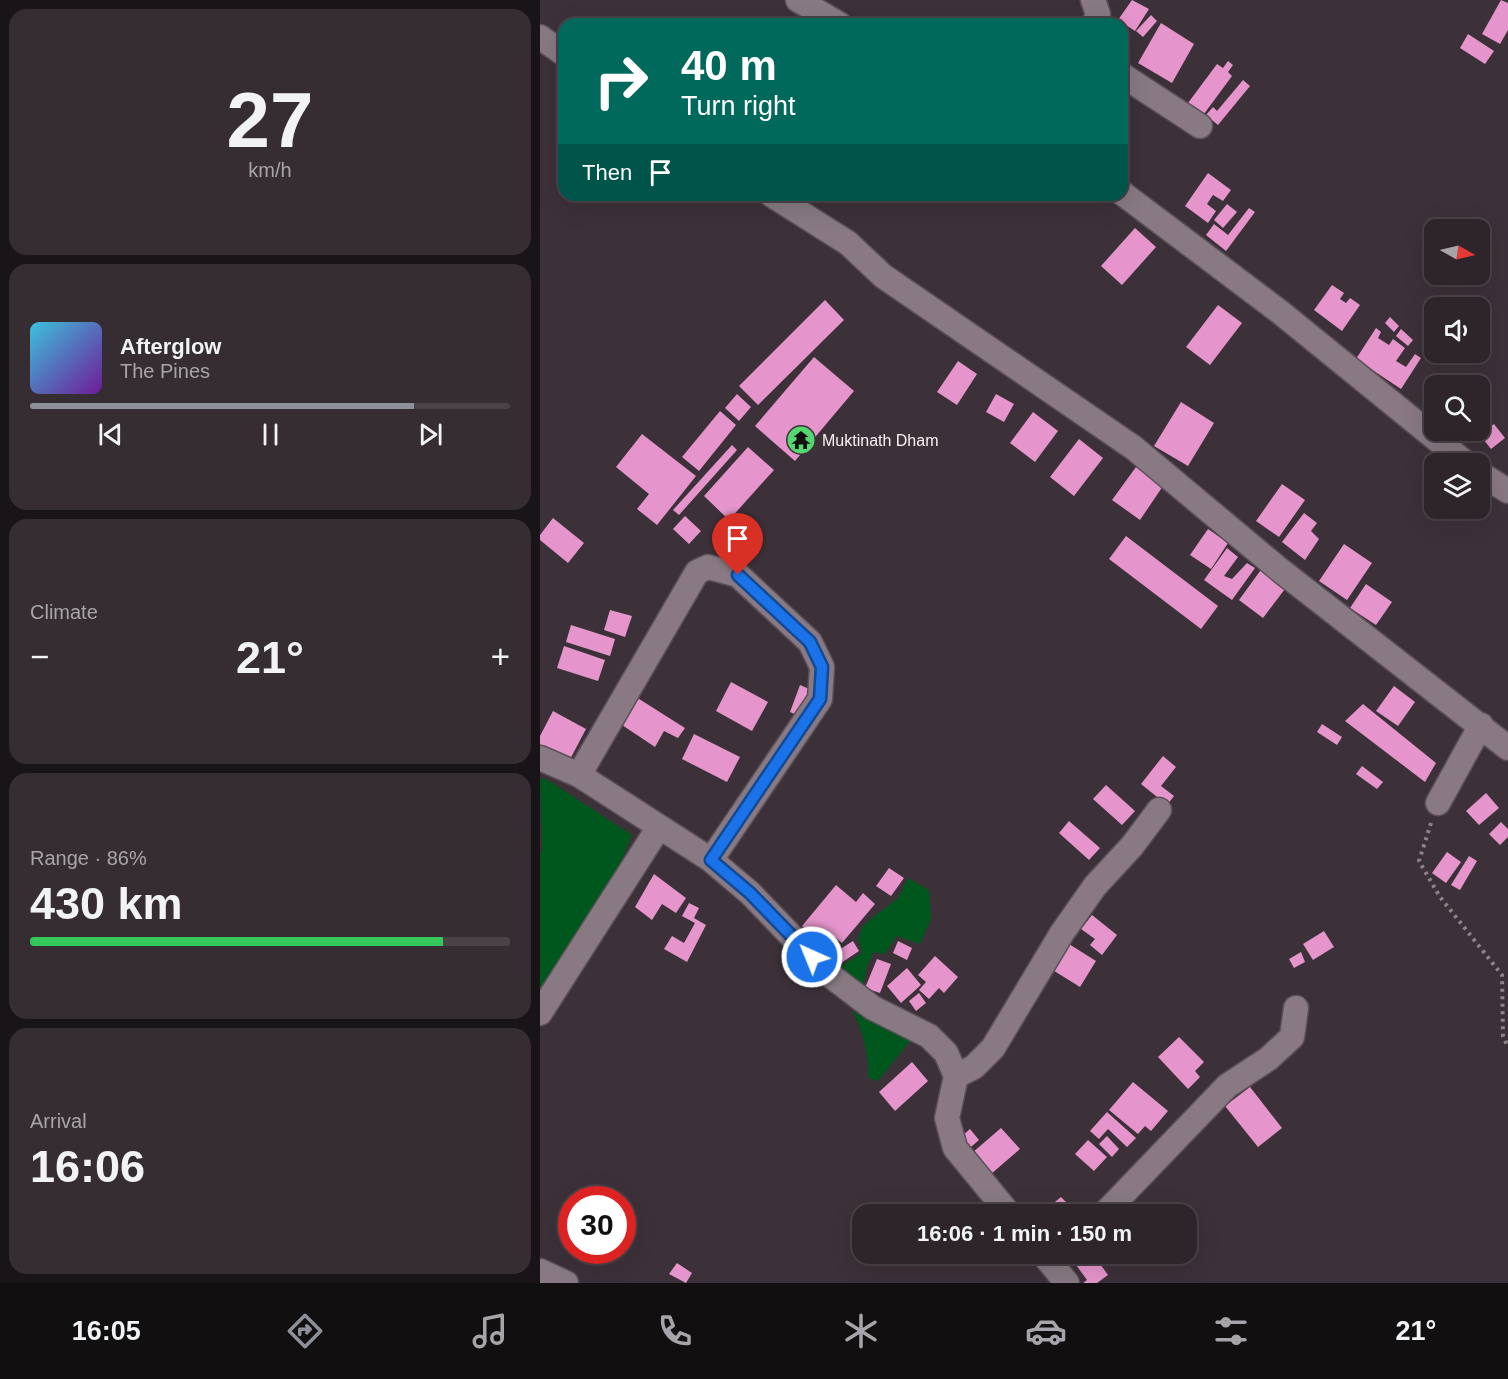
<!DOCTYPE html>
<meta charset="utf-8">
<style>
:root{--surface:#2e252b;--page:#362d33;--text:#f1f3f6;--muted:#a7a5a9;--line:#494247;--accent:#8c9099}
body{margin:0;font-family:Arial,sans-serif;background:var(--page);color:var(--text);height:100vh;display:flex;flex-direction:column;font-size:22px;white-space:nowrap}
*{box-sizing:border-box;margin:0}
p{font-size:20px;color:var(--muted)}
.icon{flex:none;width:33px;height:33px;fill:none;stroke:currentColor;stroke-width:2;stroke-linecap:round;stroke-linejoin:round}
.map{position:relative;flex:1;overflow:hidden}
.details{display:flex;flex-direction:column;gap:9px;padding:9px;background:#191418;width:540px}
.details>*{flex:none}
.guide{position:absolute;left:18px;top:18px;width:570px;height:183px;border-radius:18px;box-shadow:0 6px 24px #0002,0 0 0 2px var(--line);background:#00695c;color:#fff;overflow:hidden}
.needle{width:39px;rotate:98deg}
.tools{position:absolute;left:884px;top:219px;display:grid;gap:12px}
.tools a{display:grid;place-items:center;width:66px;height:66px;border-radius:12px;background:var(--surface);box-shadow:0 6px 24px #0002,0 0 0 2px var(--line);font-size:30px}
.speed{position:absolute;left:18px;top:1186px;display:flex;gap:12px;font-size:30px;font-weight:700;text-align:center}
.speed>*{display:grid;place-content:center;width:78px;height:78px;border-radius:50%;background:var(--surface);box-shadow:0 6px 24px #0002,0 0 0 2px var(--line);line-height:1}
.speed .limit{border:9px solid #d22;background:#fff;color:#111}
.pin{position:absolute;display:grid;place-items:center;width:51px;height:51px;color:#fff;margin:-62px -26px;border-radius:50% 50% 50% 0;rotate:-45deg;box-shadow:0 0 6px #0007}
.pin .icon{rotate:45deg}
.me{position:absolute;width:66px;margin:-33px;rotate:316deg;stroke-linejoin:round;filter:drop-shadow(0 0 4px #0008)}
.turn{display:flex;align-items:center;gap:21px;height:126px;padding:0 24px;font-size:27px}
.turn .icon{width:78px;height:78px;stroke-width:2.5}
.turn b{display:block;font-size:42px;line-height:51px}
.then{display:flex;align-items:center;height:57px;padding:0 24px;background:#0003;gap:12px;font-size:22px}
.big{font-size:45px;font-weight:600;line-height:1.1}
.details .widget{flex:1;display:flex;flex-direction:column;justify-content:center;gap:9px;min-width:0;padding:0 21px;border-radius:18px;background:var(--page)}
.details .dial{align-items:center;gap:0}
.dial b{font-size:78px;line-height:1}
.song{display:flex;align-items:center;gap:18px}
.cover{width:72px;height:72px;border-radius:9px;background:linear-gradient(135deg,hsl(190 70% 55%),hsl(280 70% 35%))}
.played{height:6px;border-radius:3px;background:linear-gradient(90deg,var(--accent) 80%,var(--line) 80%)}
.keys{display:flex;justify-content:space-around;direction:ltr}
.heat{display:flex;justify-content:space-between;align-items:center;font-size:33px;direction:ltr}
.charge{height:9px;border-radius:4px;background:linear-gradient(90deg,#34c759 86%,var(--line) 0)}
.trip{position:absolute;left:312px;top:1204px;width:345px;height:60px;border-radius:18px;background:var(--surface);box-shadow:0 6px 24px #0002,0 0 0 2px var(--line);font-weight:600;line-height:60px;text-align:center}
.tabs{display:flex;height:96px;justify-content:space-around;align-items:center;background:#120f11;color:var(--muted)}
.tabs .icon{width:42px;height:42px}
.tabs .on{color:var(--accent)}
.tabs b{font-size:27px;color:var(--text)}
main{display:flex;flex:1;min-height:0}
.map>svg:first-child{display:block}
</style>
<main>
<section class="details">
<div class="widget dial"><b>27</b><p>km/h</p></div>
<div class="widget">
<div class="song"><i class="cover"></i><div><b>Afterglow</b><p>The Pines</p></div></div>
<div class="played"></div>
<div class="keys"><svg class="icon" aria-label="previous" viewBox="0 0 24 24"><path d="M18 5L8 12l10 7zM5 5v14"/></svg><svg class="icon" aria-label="pause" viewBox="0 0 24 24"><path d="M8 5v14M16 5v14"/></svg><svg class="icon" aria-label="next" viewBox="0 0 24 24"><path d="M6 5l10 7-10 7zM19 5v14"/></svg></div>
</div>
<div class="widget"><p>Climate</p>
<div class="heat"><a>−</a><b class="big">21°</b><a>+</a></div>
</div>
<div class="widget"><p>Range · 86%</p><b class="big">430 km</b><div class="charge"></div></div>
<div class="widget"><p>Arrival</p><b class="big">16:06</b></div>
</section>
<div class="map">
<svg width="968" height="1283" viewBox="0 0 968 1283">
<rect width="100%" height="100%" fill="#3d3139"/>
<path fill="#00571e" d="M0,778l8,2 84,55 -23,58 -69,99v-137l2,-5z
M368,878l21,12 2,29 -11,25 -23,-8 -12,18 -11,-2 -7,14 -5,26 -21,-26 21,-13 -4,-14 4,-12 10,-9 26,-20z
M312,1011l57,26 1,4 -32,40 -10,-3c2,-17 -6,-53 -16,-67z"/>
<path fill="#e595cb" d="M592,0l17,9 -14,22 -17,-11z
M961,0l7,3v27l-8,14 -18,-10z
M611,15l6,6 -14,16 -7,-6z
M621,23l33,21 -22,39 -34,-20z
M928,34l26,17 -9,13 -25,-16z
M688,61l5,4 -5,7 4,4 -28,38 -16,-11 29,-39 6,4z
M703,80l7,6 -32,39 -12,-10 7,-8 4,4z
M668,173l23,17 -8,11 -10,-6 -6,9 9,7 -8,12 -23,-17z
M687,204l10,8 -14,16 -9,-8z
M709,208l6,4 -29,39 -20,-16 8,-11 14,11z
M595,228l21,19 -34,38 -21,-19z
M792,285l12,8 -4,6 6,4 4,-5 10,7 -18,26 -28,-21z
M285,300l19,20 -86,85 -19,-19z
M678,305l24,18 -32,42 -24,-18z
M850,317l9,9 -5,6 -9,-9z
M836,328l5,4 -3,6 11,7 4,-6 12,9 -9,13 10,6 9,-13 6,4 -20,31 -45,-30z
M861,329l12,11 -5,6 -12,-10z
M274,357l40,34 -59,70 -40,-35z
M418,361l19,13 -20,31 -20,-13z
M197,394l14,13 -12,14 -14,-13z
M456,394l18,10 -10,18 -18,-10z
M641,402l33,21 -26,43 -34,-20z
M180,411l16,14 -37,46 -17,-14z
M493,412l25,19 -23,31 -25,-19z
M954,424l11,14 -14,11 -11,-14z
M102,434l54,42 -39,49 -20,-16 12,-15 -33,-27z
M539,439l24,19 -29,38 -24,-19z
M192,445l5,5 -58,65 -6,-5z
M208,447l26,23 -45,50 -25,-24z
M596,467l27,19 -23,34 -28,-20z
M742,484l23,16 -26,37 -23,-16z
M764,513l13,10 -6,8 8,8 -14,21 -23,-18z
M145,516l16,15 -12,13 -16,-15z
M13,518l31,25 -16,20 -28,-23v-5z
M668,529l20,14 -17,26 -21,-14z
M586,536l92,70 -17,23 -92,-70z
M804,544l28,19 -25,37 -28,-19z
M687,548l11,9 -14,19 8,3 15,-16 8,5 -23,32 -28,-20z
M723,567l25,18 -25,33 -24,-18z
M826,584l26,18 -16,23 -26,-17z
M70,610l22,6 -7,21 -21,-7z
M31,625l44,14 -5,17 -44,-14z
M24,646l41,14 -7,21 -41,-13z
M191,682l37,20 -16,29 -36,-20z
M260,685l14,6 -11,27 -13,-6z
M854,686l21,16 -17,24 -22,-15z
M96,697l49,31 -7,10 -14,-7 -9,16 -36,-24z
M823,704l73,59 -11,19 -80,-61z
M13,711l33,18 -20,38 -26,-14v-17z
M782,724l20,13 -5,8 -20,-13z
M154,734l46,23 -13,25 -45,-23z
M623,756l13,11 -15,19 13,10 -7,9 -26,-21z
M822,766l21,16 -6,7 -21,-15z
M566,785l29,26 -13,14 -29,-26z
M946,793l13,15 -20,17 -13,-14z
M529,821l31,27 -11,12 -30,-27z
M961,822l7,7v8l-8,8 -11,-11z
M907,852l14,10 -15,21 -14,-10z
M929,856l8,5 -17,29 -9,-5z
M349,868l15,10 -13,18 -15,-10z
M114,874l32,24 -10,15 -14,-9 -10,16 -17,-13z
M296,885l20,17 7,-9 12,11 -33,39 -10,-8 -8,10 -22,-19z
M149,903l10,5 -5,10 12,7 -19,37 -23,-13 8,-13 12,7 11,-20 -13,-7z
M552,915l25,20 -15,20 -12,-10 5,-6 -14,-10z
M784,931l10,16 -21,13 -10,-16z
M521,939l35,22 -16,26 -29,-18z
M313,941l6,10 -18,12 -7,-10z
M358,941l14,7 -5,12 -14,-7z
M761,952l4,10 -11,6 -5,-9z
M395,956l23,21 -14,16 -5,-5 -10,11 -10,-9 7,-8 -8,-7z
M337,959l14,5 -11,29 -15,-5z
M367,968l14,17 -20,18 -14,-17z
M379,993l7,10 -10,8 -7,-10z
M639,1037l25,25 -9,9 5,6 -12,12 -30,-32z
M372,1062l16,19 -33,30 -16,-19z
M593,1082l35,29 -17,20 -6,-5 -7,8 -29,-24z
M710,1087l32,41 -24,19 -33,-41z
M567,1112l29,26 -9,9 -19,-18 -9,10 -9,-8z
M461,1128l19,21 -29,25 -19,-21z
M430,1129l9,11 -14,12 -9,-11z
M567,1136l12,13 -7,8 -13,-13z
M548,1140l19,17 -13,14 -19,-17z
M521,1197l7,7 -13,11h-16z
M536,1254h17l15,21 -11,8h-14l4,-3 -16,-22z
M137,1263l15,10 -6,10 -17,-9z"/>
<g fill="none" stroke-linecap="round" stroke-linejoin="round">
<g stroke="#5b5058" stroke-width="27">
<path id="street" d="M258,0l41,24
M553,0l5,14 -4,10
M0,37l24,17
M582,75l78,51
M582,193l158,119 187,152
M232,195l76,48 35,33 251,172 146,122 228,178
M939,473l29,18
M0,758l39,17 132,85 39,33 77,80 46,35 56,28 17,17 10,23 -9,42 8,30 55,67
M39,775l118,-203 11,-5 30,8 72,67 12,25 -2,32 -109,161
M898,803l43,-78
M0,1013l119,-186
M416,1076l18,-9 19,-19 69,-115 33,-47 37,-40 27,-36
M563,1215l124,-129 41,-27 24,-22 4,-29
M503,1254l24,29
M0,1271l26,12"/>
</g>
<path stroke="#8d8389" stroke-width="4" stroke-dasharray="3 4.5" stroke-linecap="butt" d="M891,823l-12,38 21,36 62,78 1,61 5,11"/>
<use href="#street" stroke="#887983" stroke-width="24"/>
</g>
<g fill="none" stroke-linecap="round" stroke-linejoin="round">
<g stroke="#114b97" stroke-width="15">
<path id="route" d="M198,575l72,67 12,25 -2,32 -109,161 39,33 62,64"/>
</g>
<use href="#route" stroke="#1a73e8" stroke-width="10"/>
</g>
<defs>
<g id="temple-disc" transform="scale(1.5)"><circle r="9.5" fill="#55d671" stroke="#3d3139"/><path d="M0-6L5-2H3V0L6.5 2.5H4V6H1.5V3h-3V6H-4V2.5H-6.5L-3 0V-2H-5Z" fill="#111"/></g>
</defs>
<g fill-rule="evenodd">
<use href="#temple-disc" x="261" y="440"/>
</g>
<g text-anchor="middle" stroke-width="6" stroke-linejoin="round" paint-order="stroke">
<g font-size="16" fill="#f9f1f6" stroke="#3d3139" text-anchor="start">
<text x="282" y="446">Muktinath Dham</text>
</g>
</g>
</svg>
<div class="tools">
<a><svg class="needle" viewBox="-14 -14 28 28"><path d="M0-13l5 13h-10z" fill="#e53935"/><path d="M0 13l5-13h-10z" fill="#a7a5a9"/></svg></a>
<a><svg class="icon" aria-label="sound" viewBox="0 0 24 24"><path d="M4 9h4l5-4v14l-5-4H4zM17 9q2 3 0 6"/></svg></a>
<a><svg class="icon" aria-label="search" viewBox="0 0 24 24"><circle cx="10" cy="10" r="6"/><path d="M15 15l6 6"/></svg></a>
<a><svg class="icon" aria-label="layers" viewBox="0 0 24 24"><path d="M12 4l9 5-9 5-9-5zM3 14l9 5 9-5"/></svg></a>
</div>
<div class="speed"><div class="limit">30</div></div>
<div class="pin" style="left:198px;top:575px;background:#d93025"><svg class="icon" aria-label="arrive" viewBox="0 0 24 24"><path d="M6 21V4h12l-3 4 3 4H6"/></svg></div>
<svg class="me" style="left:272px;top:957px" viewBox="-20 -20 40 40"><circle r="17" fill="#1a73e8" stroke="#fff" stroke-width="3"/><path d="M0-11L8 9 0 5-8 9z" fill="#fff"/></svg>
<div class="trip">16:06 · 1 min · 150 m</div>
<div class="guide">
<div class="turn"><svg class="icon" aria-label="right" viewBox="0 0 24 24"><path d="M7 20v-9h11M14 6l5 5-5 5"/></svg><div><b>40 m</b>Turn right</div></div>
<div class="then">Then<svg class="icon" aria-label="arrive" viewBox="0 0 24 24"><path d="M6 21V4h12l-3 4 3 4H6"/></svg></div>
</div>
</div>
</main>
<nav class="tabs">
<b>16:05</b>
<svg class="icon on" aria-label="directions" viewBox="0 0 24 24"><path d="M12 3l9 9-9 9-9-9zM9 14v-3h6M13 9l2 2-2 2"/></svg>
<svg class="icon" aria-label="music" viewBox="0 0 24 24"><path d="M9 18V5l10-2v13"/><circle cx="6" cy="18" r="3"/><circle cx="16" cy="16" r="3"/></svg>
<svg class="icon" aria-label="phone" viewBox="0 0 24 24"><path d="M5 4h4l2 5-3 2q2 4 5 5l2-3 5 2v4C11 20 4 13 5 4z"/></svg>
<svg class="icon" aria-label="climate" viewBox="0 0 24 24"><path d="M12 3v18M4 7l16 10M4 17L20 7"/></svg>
<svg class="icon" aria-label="car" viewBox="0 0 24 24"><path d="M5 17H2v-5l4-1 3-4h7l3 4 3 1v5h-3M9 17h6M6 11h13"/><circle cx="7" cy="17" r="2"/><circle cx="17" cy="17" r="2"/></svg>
<svg class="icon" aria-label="filters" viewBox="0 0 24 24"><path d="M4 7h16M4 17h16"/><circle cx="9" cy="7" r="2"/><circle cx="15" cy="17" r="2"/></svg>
<b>21°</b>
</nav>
